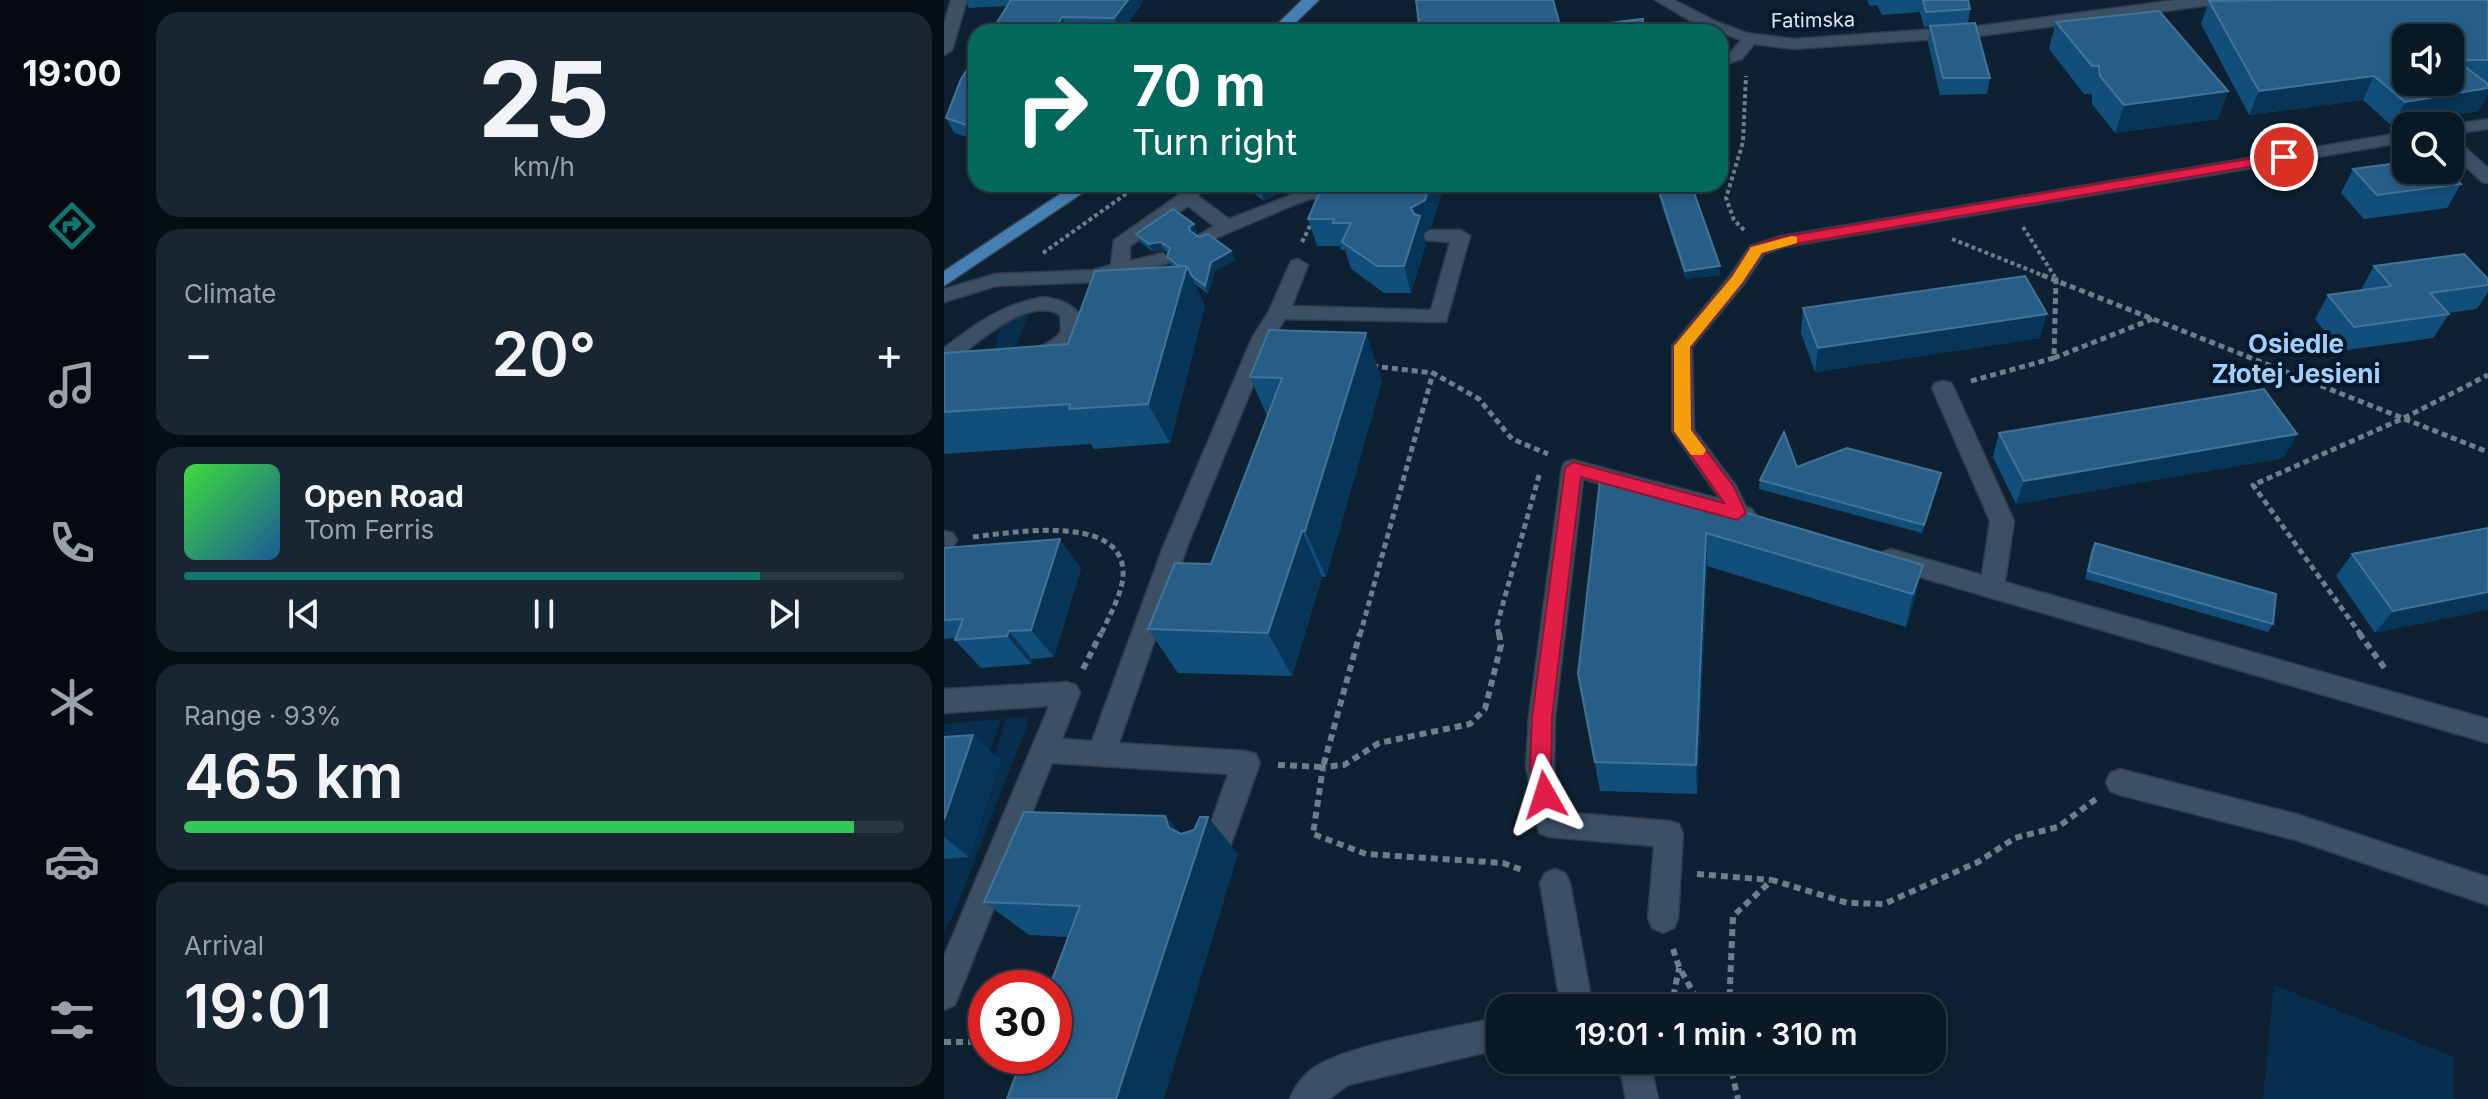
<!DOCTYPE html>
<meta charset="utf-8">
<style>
:root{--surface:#0a1926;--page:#182632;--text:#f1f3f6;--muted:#99a0a7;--line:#2a3843;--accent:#0f766e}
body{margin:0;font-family:Inter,sans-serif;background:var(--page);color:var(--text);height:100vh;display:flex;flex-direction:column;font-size:30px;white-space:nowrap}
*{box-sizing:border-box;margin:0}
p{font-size:26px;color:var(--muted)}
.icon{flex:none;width:44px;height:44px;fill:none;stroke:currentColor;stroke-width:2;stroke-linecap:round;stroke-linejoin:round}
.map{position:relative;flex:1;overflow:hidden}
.sheet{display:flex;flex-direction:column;gap:12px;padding:12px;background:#060e15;width:800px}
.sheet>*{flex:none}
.top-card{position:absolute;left:24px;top:24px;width:760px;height:168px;border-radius:24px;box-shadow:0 4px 12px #0003,0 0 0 2px var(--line);background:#00695c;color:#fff;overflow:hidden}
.tools{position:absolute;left:1448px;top:24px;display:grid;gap:16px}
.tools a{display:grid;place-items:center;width:72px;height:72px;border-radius:16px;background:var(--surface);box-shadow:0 4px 12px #0003,0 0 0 2px var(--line);font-size:40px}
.speed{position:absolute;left:24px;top:970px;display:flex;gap:16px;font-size:40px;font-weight:700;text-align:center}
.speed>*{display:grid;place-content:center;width:104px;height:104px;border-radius:50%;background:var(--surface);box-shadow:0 4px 12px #0003,0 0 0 2px var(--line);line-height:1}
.speed .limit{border:12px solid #d22;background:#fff;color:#111}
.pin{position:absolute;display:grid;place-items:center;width:68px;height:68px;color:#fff;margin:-34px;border:4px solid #fff;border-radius:50%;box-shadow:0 2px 8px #0007}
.me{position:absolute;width:88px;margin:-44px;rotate:354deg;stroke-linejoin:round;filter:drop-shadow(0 0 6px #0008)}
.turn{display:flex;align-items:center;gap:28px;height:168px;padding:0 32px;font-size:36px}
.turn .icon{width:104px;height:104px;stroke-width:2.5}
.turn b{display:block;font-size:56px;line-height:68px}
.big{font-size:60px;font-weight:600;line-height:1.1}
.sheet .tile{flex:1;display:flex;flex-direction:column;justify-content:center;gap:12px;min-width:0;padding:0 28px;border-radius:24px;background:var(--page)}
.sheet .dial{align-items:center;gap:0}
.dial b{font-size:104px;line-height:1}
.song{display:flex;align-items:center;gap:24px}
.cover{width:96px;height:96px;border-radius:12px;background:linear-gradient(135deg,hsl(120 70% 55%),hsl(210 70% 35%))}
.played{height:8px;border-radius:4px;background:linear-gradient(90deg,var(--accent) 80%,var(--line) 80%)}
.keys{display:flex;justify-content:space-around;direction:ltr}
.heat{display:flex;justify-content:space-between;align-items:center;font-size:44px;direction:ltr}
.charge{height:12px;border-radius:6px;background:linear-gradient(90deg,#34c759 93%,var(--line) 0)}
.trip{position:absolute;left:542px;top:994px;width:460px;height:80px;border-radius:24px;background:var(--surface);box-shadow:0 4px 12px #0003,0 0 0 2px var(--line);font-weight:600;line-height:80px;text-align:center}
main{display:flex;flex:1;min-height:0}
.menu{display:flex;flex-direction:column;width:144px;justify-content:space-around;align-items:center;background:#040a0f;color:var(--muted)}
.menu .icon{width:56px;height:56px}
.menu .current{color:var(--accent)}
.menu b{font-size:36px;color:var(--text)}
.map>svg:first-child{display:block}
</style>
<main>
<nav class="menu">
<b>19:00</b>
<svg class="icon current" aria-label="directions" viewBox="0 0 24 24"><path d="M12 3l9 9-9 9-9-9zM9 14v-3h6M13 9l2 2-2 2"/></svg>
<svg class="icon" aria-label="music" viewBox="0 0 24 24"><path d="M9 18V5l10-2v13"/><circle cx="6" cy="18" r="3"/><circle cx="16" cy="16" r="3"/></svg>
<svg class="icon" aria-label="phone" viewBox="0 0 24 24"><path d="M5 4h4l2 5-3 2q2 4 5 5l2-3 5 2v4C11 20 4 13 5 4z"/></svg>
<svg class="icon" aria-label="climate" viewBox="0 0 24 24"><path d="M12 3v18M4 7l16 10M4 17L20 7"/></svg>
<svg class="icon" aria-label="car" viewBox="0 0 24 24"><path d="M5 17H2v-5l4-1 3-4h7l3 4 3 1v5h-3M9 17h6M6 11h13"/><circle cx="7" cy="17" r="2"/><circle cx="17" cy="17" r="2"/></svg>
<svg class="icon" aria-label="filters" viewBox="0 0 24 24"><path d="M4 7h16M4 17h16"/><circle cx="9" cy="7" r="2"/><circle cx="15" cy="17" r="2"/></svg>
</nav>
<section class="sheet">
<div class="tile dial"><b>25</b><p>km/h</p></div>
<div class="tile"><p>Climate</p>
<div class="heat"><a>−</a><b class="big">20°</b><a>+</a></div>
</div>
<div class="tile">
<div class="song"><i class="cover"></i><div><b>Open Road</b><p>Tom Ferris</p></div></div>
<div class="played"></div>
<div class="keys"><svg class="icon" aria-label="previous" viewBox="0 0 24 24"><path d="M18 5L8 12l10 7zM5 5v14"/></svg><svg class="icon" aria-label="pause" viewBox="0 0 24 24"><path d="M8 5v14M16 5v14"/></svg><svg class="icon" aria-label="next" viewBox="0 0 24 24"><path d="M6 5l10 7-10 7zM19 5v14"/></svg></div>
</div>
<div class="tile"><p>Range · 93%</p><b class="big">465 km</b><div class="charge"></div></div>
<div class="tile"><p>Arrival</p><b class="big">19:01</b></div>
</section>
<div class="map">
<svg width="1544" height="1099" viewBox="0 0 1544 1099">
<rect width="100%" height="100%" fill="#0e2132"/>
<path fill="#082e4e" d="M81,313h4l-15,39h-10l-8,-6c0,-19 13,-26 29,-33z
M84,717v6l-76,195 -8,12v-71l49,-98 13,-43z
M57,719l-14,42 -43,4v-41z
M1330,985l180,72 -1,42h-190z"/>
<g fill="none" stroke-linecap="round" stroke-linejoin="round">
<g stroke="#303a49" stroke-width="3">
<path id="minor" d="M7,0h16l-15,50 -8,5v-31z
M711,0h19l41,21 32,12 47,6 185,-13 197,-26h42l-8,5 -231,31 -185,13 -40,-5 -12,15 -22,7v-10l10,-3 11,-13 -52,-20z
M1544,119v10l-38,5v-8h-7z
M1462,132v10l-622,105 -20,7 -20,30 -52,63 2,83 42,56 10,21 6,2 4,6 -4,6 -8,3 -161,-45 -28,238 -1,50 7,45 108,9 10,3 4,10 -5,84 -4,10 -11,5 -11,-5 -4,-10 6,-72 -105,-9 -10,-4 -13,-66 3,-50 33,-249 3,-6 8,-2 147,39 -48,-68v-85l58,-70 20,-30 31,-10z
M1506,138l6,1 32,29v15l-6,-1 -32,-30z
M240,184h18l-4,12 31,23 75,-29 58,-6 -5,12 -46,3 -15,5 -92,39 -9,-6 19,-11 -26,-20 -58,40v15l32,-8 10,6 -3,4 -76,19 -97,4 -52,16v-13l51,-15 98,-4 18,-5 3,-25 66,-46z
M486,230h31l9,6 -24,86 -161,-3 -13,20 -85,208 -68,196 127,8 10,3 4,9 -36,101 -10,4 -10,-4 -4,-10 28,-80 -176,-11 -97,242 -11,5v-54l105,-250 -105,7v-24l123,-7 9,3 4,8 -18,46 30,2 71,-194 89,-209 17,-27 22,-50 7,-2 10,6 -16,41 139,4 19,-68 -27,-2 -2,-4z
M99,297c75,9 24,77 -16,65l-3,-5c9,-12 28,-11 37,-26l-1,-16c-33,-20 -83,29 -109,48l-7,2v-17c32,-25 59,-44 99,-51z
M999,381l8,2 3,5 60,133 -9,61 483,137v24l-606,-177 -3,-7 3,-7 9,-3 91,26 8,-54 -58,-133 3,-5z
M0,531l9,2 4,7 -4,7 -8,2z
M1176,769l176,45 192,63v28l-192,-65 -176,-45 -10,-4 -4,-9 4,-9z
M611,869l10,4 5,10 23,125h-32l-21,-125 5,-10z
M556,1017v32l-152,36 -19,14h-39c4,-12 12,-22 22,-30 34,-25 143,-41 188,-52z
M674,1060h32l8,39h-32z"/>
</g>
<g stroke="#303a49" stroke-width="3">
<path id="major" d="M358,0h17l-33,32h-17z
M131,184h21l-152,102v-15z"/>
</g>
<path stroke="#6e7e8d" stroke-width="4" stroke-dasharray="4 3" stroke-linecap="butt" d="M1079,227l32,50
M800,230l-10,-10 -8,-22 17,-56 3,-66
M1008,239l95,38
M358,242l10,-20
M99,253l97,-69"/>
<path stroke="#6e7e8d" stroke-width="5" stroke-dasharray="6 4" stroke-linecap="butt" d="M1098,275l446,177
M1110,358l101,-40
M428,366l61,7 46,26 33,40 36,15
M1027,381l83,-23 2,-79 -3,-4
M29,537c37,-4 146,-24 150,33 2,20 -15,47 -22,65
M416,635l73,-262
M555,635l-2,-10 43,-153
M1417,635l-108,-150 151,-67 84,-43"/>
<path stroke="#6e7e8d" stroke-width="6" stroke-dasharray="7 5" stroke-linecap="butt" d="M555,633l2,12 -16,64 -15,15 -91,19 -35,22 -21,2 -10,67 53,20 137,9 22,8
M1415,633l27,37
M139,669l18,-36
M334,765l45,2 37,-134
M753,874l74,6
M729,949l6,18 23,41
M727,1008l8,-40
M785,1008l4,-92 39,-36 76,23 36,1 94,-42 37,-24 43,-11 38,-28
M0,1042h42
M785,1060l9,39"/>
<use href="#minor" fill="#3b5064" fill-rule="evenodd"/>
<use href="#major" fill="#457fb3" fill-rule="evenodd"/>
</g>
<path fill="#114e7a" d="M21,0h178v2l-22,30h-31l-21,-1 -62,-25 -38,2z
M923,0h101l2,9 -2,15 -44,3 -4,-15 -38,3 -5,-10 -7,1z
M1544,0v94l-10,17 -86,15 -29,-26 -114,15 -48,-91 8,-23z
M1112,22l172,69 -10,28 -103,14 -23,-29v-10h-8l-35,-45z
M986,26l60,52 -3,16 -47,1 -12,-52z
M32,56v84l-22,-7 -8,-15z
M1409,169l108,15 -14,24 -83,11 -23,-26z
M296,184h205l-14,43 -8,5 3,11 -15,50h-27l-33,-24 -6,-19h-4l-1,-4h-23l-9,-27 15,-35 -32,2 -27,15z
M715,191l61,84 -34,4 -26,-79z
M250,224l3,8 -2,2 40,26 -20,11 -7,23 -13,-10 10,22 -35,137 -76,6 -3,-5 -147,10v-101l124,-9 104,-77 -5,-10 1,-4 -4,-3 -11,2 -13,-10 -4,-8z
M1430,266l114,13v13l-11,17 -29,4 1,1 -16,24 -93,13 -25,-32 13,-24 33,-5z
M859,308l237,30 -225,34 -14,-39z
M306,377l132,4 -56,196h-4l-30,99 -114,-3 -30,-44 63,-65 56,-148z
M1055,433l298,1 -14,24 -267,46 -23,-47z
M853,467l142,14 -17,52 -163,-44 1,-9z
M750,507l229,58 -8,33 -9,29 -199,-61 -10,228 -97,-3 -22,-117z
M1544,528l-113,105 -39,-57 16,-22z
M1151,543l178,81 -5,8 -183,-53 6,-28z
M0,548l137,20 -27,89 -22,2 -1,5 -50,4 -26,-28v-2l-11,1z
M29,735l27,25 -31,97 -25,2v-122z
M221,816l16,18 57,20 -170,83 -39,-2 -45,-33z"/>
<path fill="#073558" d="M184,0h15v2l-23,30 -6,-14z
M118,17l6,15h-15z
M1430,76l-11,24 -114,15 10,-24z
M1544,88v6l-10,17 -86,15 13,-24z
M1284,91l-10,28 -103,14 9,-28z
M314,184h32l1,2 -27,15z
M486,184h15l-14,43 -8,5 3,11 -15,50 -7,-27 7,-58z
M250,224l3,8 -5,4 -3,-9z
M216,242l4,8 -11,2 -4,-8z
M287,251l4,9 -20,11 -7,23 -3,-8 6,-24z
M243,266l18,40 -35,137 -22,-39z
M776,266v9l-34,4 -1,-8z
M1103,314l-7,24 -225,34 3,-24z
M422,333l16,48 -56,196 -21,-46z
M1353,434l-14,24 -267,46 8,-23z
M358,531l20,46 -30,99 -24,-43z
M762,533l1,33 -10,228 -1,-29z
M116,539l21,29 -27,89 -23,-27z
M979,565l-8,33 -9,29 7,-33z
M1544,592v18l-113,23 18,-22z
M65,631l23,28 -1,5 -24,-28z
M29,735l27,25 -31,97 -25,-20v-17z
M221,816l31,36 12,-35 30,37 -74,245h-48l53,-271z"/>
<path fill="#275e87" stroke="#437498" stroke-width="2" fill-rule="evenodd" d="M67,0h117l-14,18 -52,-1 -9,15h-62z
M472,0h137l8,29 82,-10v13h-223z
M979,0h45l2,9 -44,3z
M1339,0h205v60h-32l32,24v4l-83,14 -31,-26 -115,15 -50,-90zM1462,38h44v44h-44z
M1215,11l69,80 -104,14 -24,-29 -1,-10h-7l-36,-44z
M1031,23l15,55h-47l-13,-52z
M32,56v72l-30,-10 15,-39z
M1462,162v8h41l14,14 -84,11 -24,-26z
M379,184h107l-5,16 -14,8 3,6 6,2 -16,50h-27l-35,-24 9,-19h-18l1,-4h-26z
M748,187l28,79 -35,5 -26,-80z
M229,209l21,15 -5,3 1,4 9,6 9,-3 23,17 -20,11 -6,24 -13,-10 -5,-10h-8l-12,-9 3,-9 -10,-6 -11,2 -13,-10z
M1520,254l24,25v6l-58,8 19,21 -95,13 -26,-32 63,-9 -17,-20z
M243,266l-39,138 -79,5 1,-5 -126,8v-59l124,-9 27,-73z
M1081,276l22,38 -229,34 -15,-40z
M325,330l97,3 -61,198h-3l-34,102 -120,-4 27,-66 36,1 71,-186 -32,-1z
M1320,389l33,45 -273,47 -25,-48z
M840,432l13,35 50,-19 94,25 -17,52 -164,-45z
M656,480l94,27h33l196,58 -10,29 -207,-61 -10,232 -101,-3 -17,-88z
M1544,528v64l-95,19 -41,-57z
M116,539l-29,91 -22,1 -2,5 -52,4 8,-21 -19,1v-72z
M1151,543l181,51 -3,30 -185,-53z
M29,735l-29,85v-83z
M80,812l141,4 4,12 12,6 13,-4 6,-13h8l-92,282h-109l16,-43h31v-68h-5l31,-82 -96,-4z"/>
<path fill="#e11d48" stroke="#92132f" stroke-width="2" d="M1340,153l5,2v5l-506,86 -21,7 -20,30 -52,64 1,83 43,57 12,26 -9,7 -156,-43 -29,240 -1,50 5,28 -3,7 -8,3 -8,-3 -7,-35 2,-50 33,-249 8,-6 151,41 -50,-72v-85l58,-69 19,-30 30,-10z"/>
<path fill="#f59e0b" d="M848,236l5,1v6l-35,10 -20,30 -52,64 1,83 15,20 -3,5h-12l-17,-24v-85l58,-69 19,-30z"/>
<g text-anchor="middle" stroke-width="8" stroke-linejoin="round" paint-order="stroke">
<g font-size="20" fill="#dbe7f3" stroke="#051728">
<text transform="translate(869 20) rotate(-1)" y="7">Fatimska</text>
</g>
<g font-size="26" font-weight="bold" fill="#a1cffc" stroke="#051728">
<text x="1352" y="353">Osiedle<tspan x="1352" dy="30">Złotej Jesieni</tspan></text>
</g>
</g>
</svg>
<div class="tools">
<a><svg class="icon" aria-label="sound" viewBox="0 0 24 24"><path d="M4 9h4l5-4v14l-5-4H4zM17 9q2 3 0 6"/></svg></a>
<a><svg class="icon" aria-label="search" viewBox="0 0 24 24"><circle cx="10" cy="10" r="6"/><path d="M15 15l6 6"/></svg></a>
</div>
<div class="speed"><div class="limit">30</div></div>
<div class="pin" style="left:1340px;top:157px;background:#d93025"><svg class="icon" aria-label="arrive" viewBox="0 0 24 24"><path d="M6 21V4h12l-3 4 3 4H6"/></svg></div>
<svg class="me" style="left:601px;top:795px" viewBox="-20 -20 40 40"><path d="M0-17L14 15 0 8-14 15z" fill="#e11d48" stroke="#fff" stroke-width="4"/></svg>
<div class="trip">19:01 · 1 min · 310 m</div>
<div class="top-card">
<div class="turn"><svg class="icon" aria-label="right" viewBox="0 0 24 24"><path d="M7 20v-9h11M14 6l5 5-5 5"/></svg><div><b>70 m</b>Turn right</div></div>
</div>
</div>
</main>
